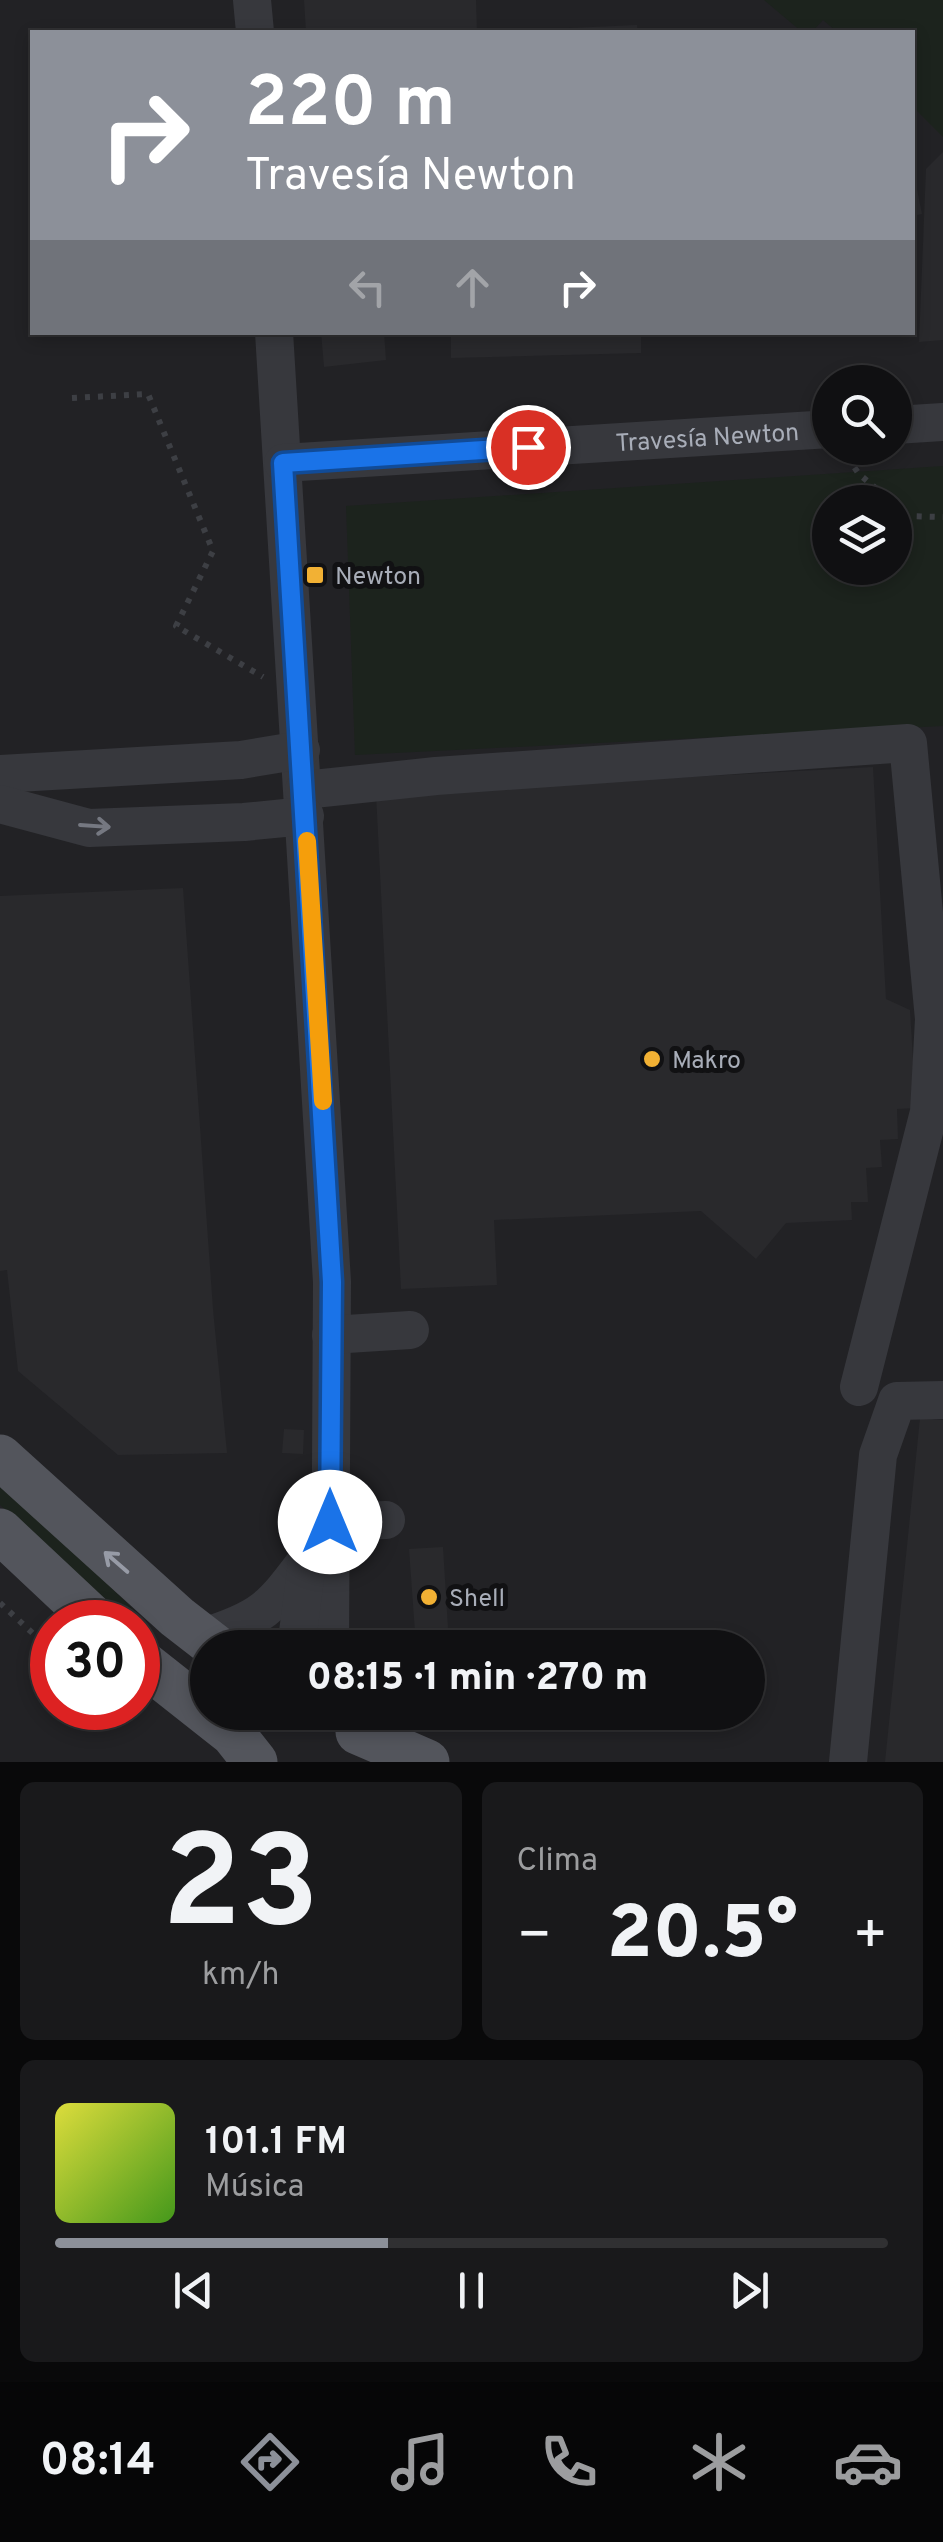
<!DOCTYPE html>
<html lang="es">
<meta charset="utf-8">
<style>
:root{--surface:#101012;--page:#19191b;--text:#f1f3f6;--muted:#9c9d9f;--line:#303032;--accent:#8c9099}
body{margin:0;font-family:Overpass,sans-serif;background:var(--page);color:var(--text);height:100vh;display:flex;flex-direction:column;font-size:38px;white-space:nowrap}
*{box-sizing:border-box;margin:0}
p{font-size:32px;color:var(--muted)}
.icon{flex:none;width:55px;height:55px;fill:none;stroke:currentColor;stroke-width:2;stroke-linecap:round;stroke-linejoin:round}
.map{position:relative;height:1762px;overflow:hidden}
.sheet{display:flex;flex-direction:column;gap:20px;padding:20px;background:#09090a;flex:1}
.sheet>*{flex:none}
.banner{position:absolute;left:30px;top:30px;width:885px;height:305px;border-radius:0px;box-shadow:0 5px 15px #0003,0 0 0 2px var(--line);background:#8c9099;color:#fff;overflow:hidden}
.controls{position:absolute;left:812px;top:365px;display:grid;gap:20px}
.controls a{display:grid;place-items:center;width:100px;height:100px;border-radius:50%;background:var(--surface);box-shadow:0 5px 15px #0003,0 0 0 2px var(--line);font-size:50px}
.speed{position:absolute;left:30px;top:1600px;display:flex;gap:20px;font-size:50px;font-weight:700;text-align:center}
.speed>*{display:grid;place-content:center;width:130px;height:130px;border-radius:50%;background:var(--surface);box-shadow:0 5px 15px #0003,0 0 0 2px var(--line);line-height:1}
.speed .limit{border:15px solid #d22;background:#fff;color:#111}
.pin{position:absolute;display:grid;place-items:center;width:85px;height:85px;color:#fff;margin:-42px;border:5px solid #fff;border-radius:50%;box-shadow:0 2px 10px #0007}
.me{position:absolute;width:110px;margin:-55px;rotate:0deg;stroke-linejoin:round;filter:drop-shadow(0 0 8px #0008)}
.turn{display:flex;align-items:center;gap:35px;height:210px;padding:0 50px;font-size:45px}
.turn .icon{width:130px;height:130px;stroke-width:2.5}
.turn b{display:block;font-size:70px;line-height:85px}
.lanes{display:flex;align-items:center;height:95px;padding:0 50px;background:#0003;justify-content:center;gap:50px;direction:ltr}
.lanes .off{opacity:.35}
.big{font-size:75px;font-weight:800;line-height:1.1}
.sheet .tile{flex:1;display:flex;flex-direction:column;justify-content:center;gap:15px;min-width:0;padding:0 35px;border-radius:15px;background:var(--page)}
.sheet .dial{align-items:center;gap:0}
.dial b{font-size:130px;line-height:1}
.song{display:flex;align-items:center;gap:30px}
.cover{width:120px;height:120px;border-radius:15px;background:linear-gradient(135deg,hsl(60 70% 55%),hsl(100 70% 35%))}
.played{height:10px;border-radius:5px;background:linear-gradient(90deg,var(--accent) 40%,var(--line) 40%)}
.keys{display:flex;justify-content:space-around;direction:ltr}
.heat{display:flex;justify-content:space-between;align-items:center;font-size:55px;direction:ltr}
.sheet .tiles{flex:1;display:grid;gap:20px;grid-template-columns:1fr 1fr}
.tile:last-child{grid-column:span 2}
.trip{position:absolute;left:190px;top:1630px;width:575px;height:100px;border-radius:50px;background:var(--surface);box-shadow:0 5px 15px #0003,0 0 0 2px var(--line);font-weight:800;line-height:100px;text-align:center}
.tabs{display:flex;height:160px;justify-content:space-around;align-items:center;background:#060607;color:var(--muted)}
.tabs .icon{width:70px;height:70px}
.tabs .current{color:var(--accent)}
.tabs b{font-size:45px;color:var(--text)}
.map>svg:first-child{display:block}
</style>
<div class="map">
<svg width="943" height="1762" viewBox="0 0 943 1762">
<rect width="100%" height="100%" fill="#161618"/>
<path fill="#222225" fill-rule="evenodd" d="M0,0h943v1762h-943zM32,32h880v300h-880zM830,382h65v66h-65zM830,502h65v66h-65zM52,1622h86v86h-86zM208,1648h540v64h-540z"/>
<path fill="#1c231d" fill-rule="evenodd" d="M764,0h179v137l-30,-30 -1,-75h-75l-14,-12 -11,12h-10z
M943,466v260l-588,29 -9,-249zM830,502h65v66h-65z
M0,1479l135,132 -10,11 -125,-117z"/>
<path fill="#29292c" d="M304,0h172l1,32h-171z
M637,25l1,7h-91v-3z
M943,152v188l-24,2 7,-173z
M912,164l10,50 -10,2z
M321,332h63l2,28 -62,7z
M451,332h190v21l-190,5z
M873,767l13,232 24,11 6,98 -19,1 1,30 -18,1 2,27 -16,1 2,34h-17l1,18 -66,3 -30,36 -55,-48 -207,9 3,65 -96,4 -25,-495z
M183,888l30,421 14,144 -109,2 -100,-84 -11,-101 -7,1v-375z
M920,1418l23,2v342h-58z
M284,1429l20,1 -1,24 -21,-1z
M443,1547l6,97 -33,2 -7,-97z"/>
<g fill="none" stroke-linecap="round" stroke-linejoin="round">
<path stroke="#3d3f44" stroke-width="6" stroke-dasharray="5 8" stroke-linecap="butt" d="M72,398l76,-4 65,157 -37,75 87,51
M847,457l12,17 33,28
M895,505l12,11 36,1
M0,1603l52,48"/>
<g stroke="#37383d" stroke-width="38">
<path d="M252,0l3,32"/>
<path d="M274,332l58,950 -2,366"/>
<path d="M895,425l48,-3"/>
<path id="s1" d="M283,463l547,-34"/>
<path d="M0,774l241,-14 60,-10"/>
<path d="M304,790l132,-14 472,-33 26,276 -5,93 -70,275"/>
<path d="M0,804l89,24 155,-6 61,-6"/>
<path d="M331,1335l79,-5"/>
<path d="M329,1522l57,-2"/>
<path d="M203,1637c59,-18 68,-29 104,-77"/>
<path d="M296,1648l12,-93"/>
<path d="M848,1762l30,-307 19,-54 46,-1"/>
</g>
<path stroke="#53555c" stroke-width="45" d="M0,1457l177,160 40,31
M0,1531l97,91
M138,1659l95,75 22,28
M358,1732l69,30"/>
</g>
<defs><path id="oneway-shaft" d="M-6 0H5M1.5-3L5.5 0L1.5 3" fill="none" stroke-width="1.6" stroke-linecap="round" stroke-linejoin="round" transform="scale(2.5)"/></defs>
<use stroke="#757881" href="#oneway-shaft" transform="translate(95 826) rotate(4)"/>
<use stroke="#979ba6" href="#oneway-shaft" transform="translate(116 1562) rotate(-139)"/>
<g fill="none" stroke-linecap="round" stroke-linejoin="round">
<g stroke="#114b97" stroke-width="25">
<path id="route" d="M330,1522l2,-240 -49,-819 245,-16"/>
</g>
<use href="#route" stroke="#1a73e8" stroke-width="18"/>
<path stroke="#f59e0b" stroke-width="18" d="M307,841l16,260"/>
</g>
<g fill="#f2b134" stroke="#111113" stroke-width="4">
<rect x="305" y="565" width="20" height="20" rx="5"/>
<circle cx="652" cy="1059" r="10"/>
<circle cx="429" cy="1597" r="10"/>
</g>
<g text-anchor="middle" stroke-width="10" stroke-linejoin="round" paint-order="stroke">
<g font-size="25" fill="#a8adb8" stroke="#111113">
<text dy="9" stroke="none"><textPath href="#s1" startOffset="425">Travesía Newton</textPath></text>
</g>
<g font-size="25" fill="#a8adb8" stroke="#111113" text-anchor="start">
<text x="335" y="584">Newton</text>
<text x="672" y="1068">Makro</text>
<text x="449" y="1606">Shell</text>
</g>
</g>
</svg>
<div class="controls">
<a><svg class="icon" aria-label="search" viewBox="0 0 24 24"><circle cx="10" cy="10" r="6"/><path d="M15 15l6 6"/></svg></a>
<a><svg class="icon" aria-label="layers" viewBox="0 0 24 24"><path d="M12 4l9 5-9 5-9-5zM3 14l9 5 9-5"/></svg></a>
</div>
<div class="speed"><div class="limit">30</div></div>
<div class="pin" style="left:528px;top:447px;background:#d93025"><svg class="icon" aria-label="arrive" viewBox="0 0 24 24"><path d="M6 21V4h12l-3 4 3 4H6"/></svg></div>
<svg class="me" style="left:330px;top:1522px" viewBox="-20 -20 40 40"><circle r="19" fill="#fff"/><path d="M0-13L10 11 0 6-10 11z" fill="#1a73e8"/></svg>
<div class="trip">08:15 · 1 min · 270 m</div>
<div class="banner">
<div class="turn"><svg class="icon" aria-label="right" viewBox="0 0 24 24"><path d="M7 20v-9h11M14 6l5 5-5 5"/></svg><div><b>220 m</b>Travesía Newton</div></div>
<div class="lanes"><svg class="icon off" aria-label="left" viewBox="0 0 24 24"><path d="M17 20v-9H6M10 6l-5 5 5 5"/></svg><svg class="icon off" aria-label="ahead" viewBox="0 0 24 24"><path d="M12 20V5M6 11l6-6 6 6"/></svg><svg class="icon" aria-label="right" viewBox="0 0 24 24"><path d="M7 20v-9h11M14 6l5 5-5 5"/></svg></div>
</div>
</div>
<section class="sheet">
<div class="tiles">
<div class="tile dial"><b>23</b><p>km/h</p></div>
<div class="tile"><p>Clima</p>
<div class="heat"><a>−</a><b class="big">20.5°</b><a>+</a></div>
</div>
<div class="tile">
<div class="song"><i class="cover"></i><div><b>101.1 FM</b><p>Música</p></div></div>
<div class="played"></div>
<div class="keys"><svg class="icon" aria-label="previous" viewBox="0 0 24 24"><path d="M18 5L8 12l10 7zM5 5v14"/></svg><svg class="icon" aria-label="pause" viewBox="0 0 24 24"><path d="M8 5v14M16 5v14"/></svg><svg class="icon" aria-label="next" viewBox="0 0 24 24"><path d="M6 5l10 7-10 7zM19 5v14"/></svg></div>
</div>
</div>
</section>
<nav class="tabs">
<b>08:14</b>
<svg class="icon current" aria-label="directions" viewBox="0 0 24 24"><path d="M12 3l9 9-9 9-9-9zM9 14v-3h6M13 9l2 2-2 2"/></svg>
<svg class="icon" aria-label="music" viewBox="0 0 24 24"><path d="M9 18V5l10-2v13"/><circle cx="6" cy="18" r="3"/><circle cx="16" cy="16" r="3"/></svg>
<svg class="icon" aria-label="phone" viewBox="0 0 24 24"><path d="M5 4h4l2 5-3 2q2 4 5 5l2-3 5 2v4C11 20 4 13 5 4z"/></svg>
<svg class="icon" aria-label="climate" viewBox="0 0 24 24"><path d="M12 3v18M4 7l16 10M4 17L20 7"/></svg>
<svg class="icon" aria-label="car" viewBox="0 0 24 24"><path d="M5 17H2v-5l4-1 3-4h7l3 4 3 1v5h-3M9 17h6M6 11h13"/><circle cx="7" cy="17" r="2"/><circle cx="17" cy="17" r="2"/></svg>
</nav>
